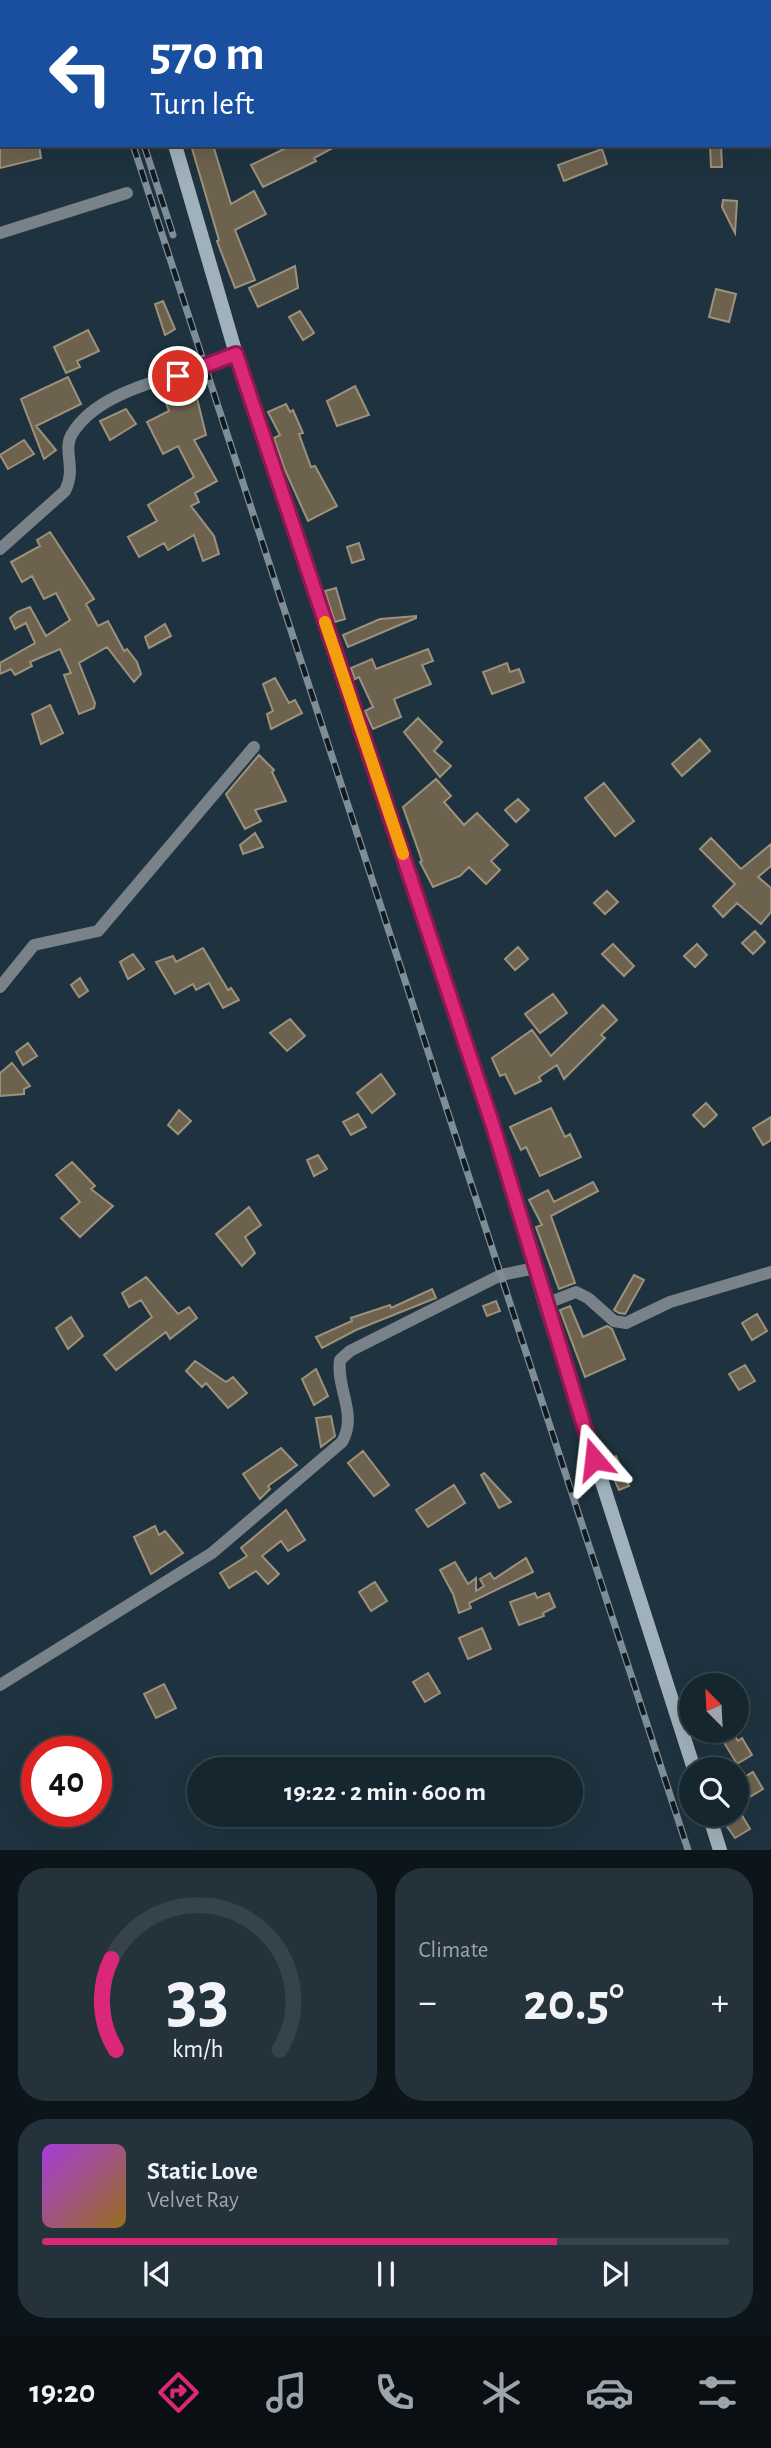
<!DOCTYPE html>
<meta charset="utf-8">
<style>
:root{--surface:#16262f;--page:#23323b;--text:#f1f3f6;--muted:#9ea5aa;--line:#35434b;--accent:#db2777}
body{margin:0;font-family:"Alegreya Sans",sans-serif;background:var(--page);color:var(--text);height:100vh;display:flex;flex-direction:column;font-size:26px;white-space:nowrap}
*{box-sizing:border-box;margin:0}
p{font-size:23px;color:var(--muted)}
.icon{flex:none;width:38px;height:38px;fill:none;stroke:currentColor;stroke-width:2;stroke-linecap:round;stroke-linejoin:round}
.map{position:relative;height:1850px;overflow:hidden}
.details{display:flex;flex-direction:column;gap:18px;padding:18px;background:#0c151a;flex:1}
.details>*{flex:none}
.banner{position:absolute;left:0px;top:0px;width:772px;height:147px;box-shadow:0 7px 28px #0002,0 0 0 2px var(--line);background:#1a4fa0;color:#fff;overflow:hidden}
.needle{width:46px;rotate:336deg}
.controls{position:absolute;left:679px;top:1673px;display:grid;gap:14px}
.controls a{display:grid;place-items:center;width:70px;height:70px;border-radius:50%;background:var(--surface);box-shadow:0 7px 28px #0002,0 0 0 2px var(--line);font-size:35px}
.speed{position:absolute;left:21px;top:1736px;display:flex;gap:14px;font-size:35px;font-weight:700;text-align:center}
.speed>*{display:grid;place-content:center;width:91px;height:91px;border-radius:50%;background:var(--surface);box-shadow:0 7px 28px #0002,0 0 0 2px var(--line);line-height:1}
.speed .limit{border:10px solid #d22;background:#fff;color:#111}
.pin{position:absolute;display:grid;place-items:center;width:60px;height:60px;color:#fff;margin:-30px;border:4px solid #fff;border-radius:50%;box-shadow:0 2px 7px #0007}
.me{position:absolute;width:77px;margin:-38px;rotate:343deg;stroke-linejoin:round;filter:drop-shadow(0 0 5px #0008)}
.turn{display:flex;align-items:center;gap:24px;height:147px;padding:0 35px;font-size:32px}
.turn .icon{width:91px;height:91px;stroke-width:2.5}
.turn b{display:block;font-size:49px;line-height:60px}
.big{font-size:52px;font-weight:700;line-height:1.1}
.details .widget{flex:1;display:flex;flex-direction:column;justify-content:center;gap:10px;min-width:0;padding:0 24px;border-radius:28px;background:var(--page)}
.details .dial{align-items:center;gap:0}
.dial svg{height:182px;overflow:visible;fill:none;stroke:var(--line);stroke-width:7;stroke-linecap:round;text-anchor:middle}
.dial text{fill:var(--text);stroke:none}
.song{display:flex;align-items:center;gap:21px}
.cover{width:84px;height:84px;border-radius:10px;background:linear-gradient(135deg,hsl(280 70% 55%),hsl(40 70% 35%))}
.played{height:7px;border-radius:4px;background:linear-gradient(90deg,var(--accent) 75%,var(--line) 75%)}
.keys{display:flex;justify-content:space-around;direction:ltr}
.heat{display:flex;justify-content:space-between;align-items:center;font-size:38px;direction:ltr}
.details .tiles{flex:1;display:grid;gap:18px;grid-template-columns:1fr 1fr}
.widget:last-child{grid-column:span 2}
.trip{position:absolute;left:187px;top:1757px;width:396px;height:70px;border-radius:35px;background:var(--surface);box-shadow:0 7px 28px #0002,0 0 0 2px var(--line);font-weight:700;line-height:70px;text-align:center}
.tabs{display:flex;height:112px;justify-content:space-around;align-items:center;background:#090f13;color:var(--muted)}
.tabs .icon{width:49px;height:49px}
.tabs .on{color:var(--accent)}
.tabs b{font-size:32px;color:var(--text)}
.map>svg:first-child{display:block}
</style>
<div class="map">
<svg width="771" height="1850" viewBox="0 0 771 1850">
<rect width="100%" height="100%" fill="#1e333f"/>
<path fill="#6d624e" stroke="#9d917c" stroke-width="2" d="M0,145h39l2,13 -41,10z
M191,145h22l18,59 23,-13 12,23 -31,16 20,50 -20,8 -18,-47 2,-1z
M292,145h46l-24,13 2,3 -53,26 -12,-22z
M710,145h11l1,22h-11z
M602,149l5,15 -43,17 -6,-16z
M723,200l14,1 -2,32 -13,-26z
M295,266l3,22 -40,19 -9,-19z
M716,289l20,5 -7,28 -20,-5z
M163,301l12,28 -10,6 -10,-31z
M300,311l14,22 -11,7 -14,-23z
M88,330l11,21 -22,10 3,6 -14,6 -12,-26z
M68,377l13,27 -45,22 20,24 -12,9 -23,-60z
M194,386l12,49 -12,5 23,41 -22,12 4,9 -8,4 23,30 5,18 -16,7 -9,-26 -26,15 -4,-7 -25,14 -11,-20 29,-16 -9,-16 46,-28 -16,-31 -15,8 -16,-32 22,-11 -5,-14z
M355,386l14,29 -32,11 -10,-25z
M286,404l4,8 3,-2 10,23 -4,1 12,33 4,-1 22,40 -29,15 -23,-51 -11,-32 6,-3 -12,-23z
M126,409l10,15 -26,16 -10,-19z
M24,440l10,14 -26,15 -8,-14z
M50,532l44,67 -8,5 12,22 10,-5 16,30 3,-2 10,13 4,12 -7,8 -27,-35 -28,16 16,40 -1,5 -15,6 -15,-39 7,-2 -11,-24 -30,13 2,4 -17,9 -4,-6 -11,5v-11l35,-20 -9,-20 -11,6 -5,-11 7,-6 13,-5 16,29 24,-16 -14,-27 -12,6 -12,-23 -10,6 -11,-20 29,-16 -3,-6z
M359,543l5,16 -12,4 -5,-16z
M336,588l9,31 -10,3 -10,-31z
M416,616v2l-68,29 -5,-12 37,-16z
M165,624l6,12 -22,12 -4,-11z
M428,649l5,12 -11,4 9,19 -37,15 7,18 -28,12 -8,-18 8,-4 -14,-30 -4,2 -4,-11 21,-9 4,10z
M507,663l3,9 9,-3 5,13 -32,12 -9,-22z
M275,678l14,25 6,-3 7,13 -31,16 -4,-15 6,-3 -10,-27z
M50,705l13,28 -22,11 -9,-30z
M418,718l24,24 -8,9 17,15 -11,11 -36,-45z
M700,739l10,12 -28,25 -10,-12z
M259,755l15,15 -2,2 14,29 -31,9 6,11 -16,8 -19,-35z
M436,779l15,17 -7,6 20,23 13,-12 31,32 -17,16 9,9 -14,14 -17,-17 -9,9 -27,11 -13,-25 2,-1 -19,-54z
M604,783l30,38 -19,15 -30,-38z
M518,799l11,11 -13,12 -11,-12z
M255,833l8,14 -20,7 -3,-9z
M711,838l30,31 30,-25v22l-13,11 13,11v24l-10,12 -24,-21 -14,14 -10,-11 22,-22 -35,-35z
M607,891l11,11 -13,12 -11,-11z
M755,931l10,11 -12,12 -11,-11z
M613,944l21,22 -10,10 -22,-22z
M697,944l10,11 -12,12 -11,-11z
M518,947l10,12 -13,11 -10,-11z
M203,948l25,42 3,-2 8,12 -16,8 -14,-25 -13,7 -3,-6 -18,10 -19,-32 17,-6 3,6z
M133,954l11,15 -16,10 -8,-17z
M80,978l8,13 -9,6 -8,-12z
M553,994l14,19 -27,20 -15,-19z
M603,1005l14,15 -16,15 4,3 -41,41 -7,-14 -18,12 2,4 -26,13 -10,-20 -5,2 -8,-18 40,-28 19,26z
M290,1019l15,17 -18,15 -17,-18z
M28,1043l9,13 -14,9 -7,-13z
M12,1063l18,23 -6,3v5l-24,2v-23z
M381,1074l14,20 -23,19 -15,-20z
M706,1103l11,12 -13,12 -11,-12z
M551,1108l14,29 5,-3 11,23 -41,19 -14,-29 -5,3 -11,-23z
M179,1110l12,11 -13,13 -10,-9z
M358,1114l8,13 -15,8 -8,-13z
M771,1117v23l-8,5 -10,-17z
M318,1155l9,14 -13,7 -7,-16z
M72,1162l23,24 -4,3 22,17 -33,31 -19,-19 19,-16 -24,-27z
M593,1182l5,9 -47,25 24,67 -16,6 -23,-62 6,-2 -13,-25 19,-10 6,12z
M249,1207l12,18 -16,12 10,16 -13,13 -26,-32z
M634,1275l10,5 -19,34 -6,-1 -5,-3z
M146,1277l32,37 11,-7 8,11 -27,21 -4,-7 -50,38 -12,-15 48,-38 -11,-17 -12,7 -7,-14z
M432,1289l4,9 -80,32 -34,18 -6,-11 36,-16 -1,-3 39,-13 1,3z
M496,1301l4,10 -13,5 -4,-10z
M570,1306l13,31 24,-11 5,3 13,30 -40,18 -25,-67z
M757,1314l10,17 -15,9 -10,-17z
M71,1317l12,19 -15,13 -12,-21z
M195,1361l31,21 7,-5 14,16 -19,15 -22,-25 -4,4 -16,-16z
M745,1365l10,16 -16,9 -10,-16z
M316,1369l12,27 -14,9 -12,-26z
M331,1416l4,20 -14,11 -5,-29z
M281,1448l16,17 -29,21 2,3 -10,10 -17,-25z
M363,1451l26,34 -15,11 -26,-33z
M616,1456l13,30 -10,4 -13,-29z
M484,1473l27,29 -12,6 -18,-33z
M454,1485l11,18 -37,24 -12,-17z
M286,1510l19,30 -17,11 -7,-10 -19,15 17,18 -11,10 -12,-13 -27,17 -9,-15 27,-17 -6,-8z
M155,1526l4,9 6,-4 18,22 -32,21 -17,-37z
M526,1558l7,14 -64,31 2,5 -12,5 -6,-19 -13,-24 15,-8 13,22 8,-6v13l8,-5 -4,-7 10,-6 4,6z
M375,1582l12,19 -16,10 -12,-19z
M535,1593l2,5 12,-5 6,14 -12,6 1,3 -25,9 -9,-23z
M482,1628l9,21 -23,10 -9,-21z
M428,1673l12,20 -15,9 -12,-20z
M164,1684l12,24 -20,10 -12,-24z
M717,1731h15l6,10 4,-3 10,17 -15,9z
M753,1772l10,17 -15,9 -10,-17z
M740,1812l10,17 -15,9 -11,-16z"/>
<g fill="none" stroke-linecap="round" stroke-linejoin="round">
<path stroke="#788288" stroke-width="12" d="M0,233l127,-40
M0,549l65,-58c12,-23 -3,-41 7,-57 29,-49 114,-57 164,-80
M0,987l34,-42 64,-14 156,-184
M545,1304l31,-12 12,6 26,23 12,2 44,-21 101,-30
M0,1685l212,-132 130,-111c16,-28 -6,-53 -2,-82l10,-9 151,-76 34,-7"/>
<path stroke="#a1b1bb" stroke-width="14" d="M129,0l1,2
M175,145l61,209 257,772 52,178 149,465
M709,1815l11,35"/>
<g stroke="#7e8e98" stroke-width="7">
<path id="rail" d="M86,0v2
M99,0v2
M133,145l555,1705
M144,145l29,90"/>
</g>
<use href="#rail" stroke="#111a1f" stroke-width="4.5" stroke-dasharray="13" stroke-linecap="butt"/>
</g>
<g fill="none" stroke-linecap="round" stroke-linejoin="round">
<g stroke="#8e194d" stroke-width="18">
<path id="route" d="M178,376l58,-22 257,772 101,333"/>
</g>
<use href="#route" stroke="#db2777" stroke-width="12"/>
<path stroke="#f59e0b" stroke-width="12" d="M325,622l78,232"/>
</g>
</svg>
<div class="controls">
<a><svg class="needle" viewBox="-14 -14 28 28"><path d="M0-13l5 13h-10z" fill="#e53935"/><path d="M0 13l5-13h-10z" fill="#9ea5aa"/></svg></a>
<a><svg class="icon" aria-label="search" viewBox="0 0 24 24"><circle cx="10" cy="10" r="6"/><path d="M15 15l6 6"/></svg></a>
</div>
<div class="speed"><div class="limit">40</div></div>
<div class="pin" style="left:178px;top:376px;background:#d93025"><svg class="icon" aria-label="arrive" viewBox="0 0 24 24"><path d="M6 21V4h12l-3 4 3 4H6"/></svg></div>
<svg class="me" style="left:594px;top:1459px" viewBox="-20 -20 40 40"><path d="M0-17L14 15 0 8-14 15z" fill="#db2777" stroke="#fff" stroke-width="4"/></svg>
<div class="trip">19:22 · 2 min · 600 m</div>
<div class="banner">
<div class="turn"><svg class="icon" aria-label="left" viewBox="0 0 24 24"><path d="M17 20v-9H6M10 6l-5 5 5 5"/></svg><div><b>570 m</b>Turn left</div></div>
</div>
</div>
<section class="details">
<div class="tiles">
<div class="widget dial"><svg viewBox="0 0 100 80">
<path d="M14 69A42 42 0 1 1 86 69"/>
<path d="M14 69A42 42 0 0 1 12 29" stroke="#db2777"/>
<text x="50" y="56" font-size="32" font-weight="700">33</text>
<text x="50" y="72" font-size="11">km/h</text>
</svg></div>
<div class="widget"><p>Climate</p>
<div class="heat"><a>−</a><b class="big">20.5°</b><a>+</a></div>
</div>
<div class="widget">
<div class="song"><i class="cover"></i><div><b>Static Love</b><p>Velvet Ray</p></div></div>
<div class="played"></div>
<div class="keys"><svg class="icon" aria-label="previous" viewBox="0 0 24 24"><path d="M18 5L8 12l10 7zM5 5v14"/></svg><svg class="icon" aria-label="pause" viewBox="0 0 24 24"><path d="M8 5v14M16 5v14"/></svg><svg class="icon" aria-label="next" viewBox="0 0 24 24"><path d="M6 5l10 7-10 7zM19 5v14"/></svg></div>
</div>
</div>
</section>
<nav class="tabs">
<b>19:20</b>
<svg class="icon on" aria-label="directions" viewBox="0 0 24 24"><path d="M12 3l9 9-9 9-9-9zM9 14v-3h6M13 9l2 2-2 2"/></svg>
<svg class="icon" aria-label="music" viewBox="0 0 24 24"><path d="M9 18V5l10-2v13"/><circle cx="6" cy="18" r="3"/><circle cx="16" cy="16" r="3"/></svg>
<svg class="icon" aria-label="phone" viewBox="0 0 24 24"><path d="M5 4h4l2 5-3 2q2 4 5 5l2-3 5 2v4C11 20 4 13 5 4z"/></svg>
<svg class="icon" aria-label="climate" viewBox="0 0 24 24"><path d="M12 3v18M4 7l16 10M4 17L20 7"/></svg>
<svg class="icon" aria-label="car" viewBox="0 0 24 24"><path d="M5 17H2v-5l4-1 3-4h7l3 4 3 1v5h-3M9 17h6M6 11h13"/><circle cx="7" cy="17" r="2"/><circle cx="17" cy="17" r="2"/></svg>
<svg class="icon" aria-label="filters" viewBox="0 0 24 24"><path d="M4 7h16M4 17h16"/><circle cx="9" cy="7" r="2"/><circle cx="15" cy="17" r="2"/></svg>
</nav>
